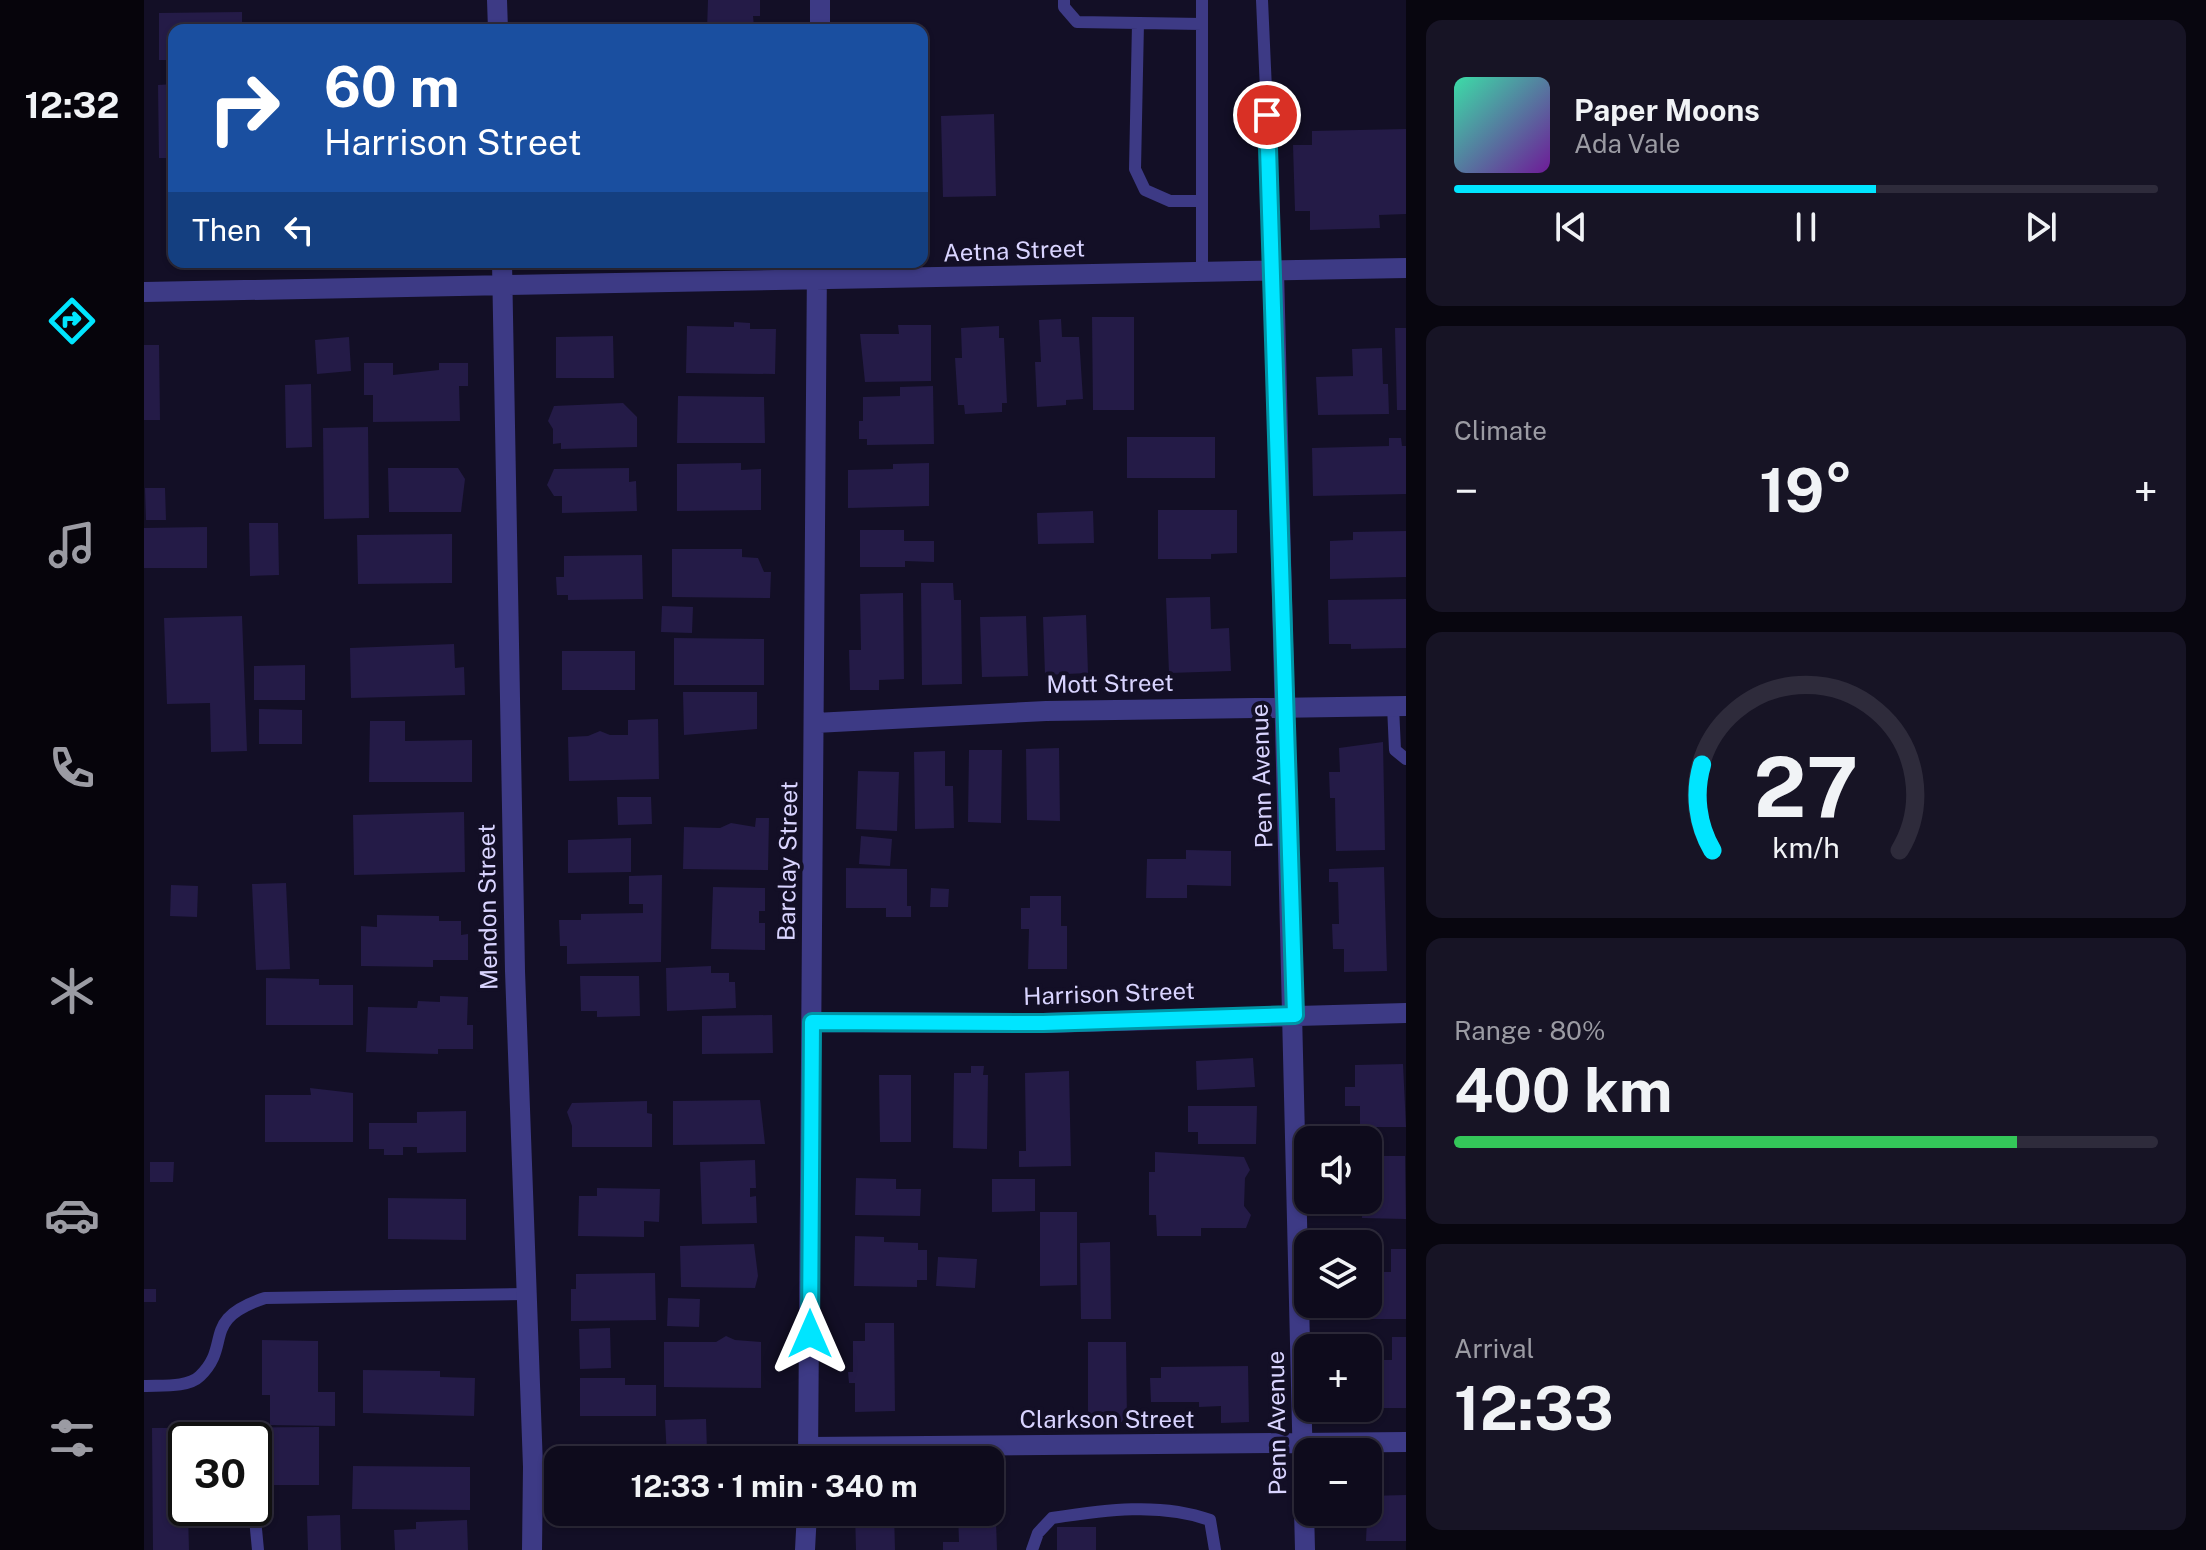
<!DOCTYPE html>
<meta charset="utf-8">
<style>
:root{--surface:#0e0b1c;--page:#171425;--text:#f1f3f6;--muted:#9b9ba3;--line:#2e2b3b;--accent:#00e5ff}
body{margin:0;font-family:"Public Sans",sans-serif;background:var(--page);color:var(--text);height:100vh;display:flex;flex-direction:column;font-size:30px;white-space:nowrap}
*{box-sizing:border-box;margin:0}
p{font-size:26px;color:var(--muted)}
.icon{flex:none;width:44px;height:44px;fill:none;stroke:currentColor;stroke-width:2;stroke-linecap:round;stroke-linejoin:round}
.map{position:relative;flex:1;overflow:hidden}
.sheet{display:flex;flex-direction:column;gap:20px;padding:20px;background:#08060f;width:800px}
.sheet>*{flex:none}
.banner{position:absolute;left:24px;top:24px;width:760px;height:244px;border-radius:16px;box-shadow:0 2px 6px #0004,0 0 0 2px var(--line);background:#1a4fa0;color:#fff;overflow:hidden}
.controls{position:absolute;left:1150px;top:1126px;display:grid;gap:16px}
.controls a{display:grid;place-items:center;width:88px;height:88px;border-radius:16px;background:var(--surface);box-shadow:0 2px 6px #0004,0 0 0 2px var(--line);font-size:40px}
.speed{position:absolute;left:24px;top:1422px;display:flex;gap:16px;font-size:40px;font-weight:700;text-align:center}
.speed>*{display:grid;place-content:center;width:104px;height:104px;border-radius:50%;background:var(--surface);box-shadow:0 2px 6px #0004,0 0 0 2px var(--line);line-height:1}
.speed .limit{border:4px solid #111;border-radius:12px;background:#fff;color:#111}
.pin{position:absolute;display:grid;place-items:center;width:68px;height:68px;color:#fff;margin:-34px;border:4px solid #fff;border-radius:50%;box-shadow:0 2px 8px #0007}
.me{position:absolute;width:88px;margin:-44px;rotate:0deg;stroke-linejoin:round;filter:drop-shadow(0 0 6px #0008)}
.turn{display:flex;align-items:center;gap:28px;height:168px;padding:0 24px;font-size:36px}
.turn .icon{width:104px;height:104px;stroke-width:2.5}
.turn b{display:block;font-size:56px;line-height:68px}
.then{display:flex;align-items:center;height:76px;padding:0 24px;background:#0003;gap:16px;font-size:30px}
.big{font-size:60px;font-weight:700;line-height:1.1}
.sheet .tile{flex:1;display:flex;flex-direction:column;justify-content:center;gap:12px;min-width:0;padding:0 28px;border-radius:16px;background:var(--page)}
.sheet .dial{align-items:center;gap:0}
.dial svg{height:208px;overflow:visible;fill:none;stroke:var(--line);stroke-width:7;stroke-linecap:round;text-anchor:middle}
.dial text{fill:var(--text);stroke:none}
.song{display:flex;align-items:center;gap:24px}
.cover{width:96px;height:96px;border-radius:12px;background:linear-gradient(135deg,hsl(160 70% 55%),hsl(280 70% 35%))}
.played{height:8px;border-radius:4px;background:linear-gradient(90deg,var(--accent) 60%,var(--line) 60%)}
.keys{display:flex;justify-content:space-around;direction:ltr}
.heat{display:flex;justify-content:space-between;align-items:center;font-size:44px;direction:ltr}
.charge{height:12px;border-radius:6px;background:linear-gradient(90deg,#34c759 80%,var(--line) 0)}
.trip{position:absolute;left:400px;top:1446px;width:460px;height:80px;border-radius:16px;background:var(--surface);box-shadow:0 2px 6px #0004,0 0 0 2px var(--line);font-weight:700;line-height:80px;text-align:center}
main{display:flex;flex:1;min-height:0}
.tab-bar{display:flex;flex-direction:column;width:144px;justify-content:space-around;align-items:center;background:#06040b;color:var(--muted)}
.tab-bar .icon{width:56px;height:56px}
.tab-bar .on{color:var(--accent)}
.tab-bar b{font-size:36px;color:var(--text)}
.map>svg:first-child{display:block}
</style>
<main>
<nav class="tab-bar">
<b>12:32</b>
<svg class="icon on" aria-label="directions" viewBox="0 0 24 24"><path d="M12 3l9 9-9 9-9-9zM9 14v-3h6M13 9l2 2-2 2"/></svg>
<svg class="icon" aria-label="music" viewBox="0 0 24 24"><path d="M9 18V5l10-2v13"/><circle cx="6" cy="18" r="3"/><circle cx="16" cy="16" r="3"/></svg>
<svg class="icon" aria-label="phone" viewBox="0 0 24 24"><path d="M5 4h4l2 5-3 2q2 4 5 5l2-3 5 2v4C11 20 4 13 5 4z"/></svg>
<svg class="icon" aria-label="climate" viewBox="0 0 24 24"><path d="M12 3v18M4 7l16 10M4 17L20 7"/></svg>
<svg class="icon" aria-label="car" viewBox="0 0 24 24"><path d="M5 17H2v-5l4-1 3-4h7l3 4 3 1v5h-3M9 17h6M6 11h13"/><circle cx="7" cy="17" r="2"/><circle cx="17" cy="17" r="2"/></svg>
<svg class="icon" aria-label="filters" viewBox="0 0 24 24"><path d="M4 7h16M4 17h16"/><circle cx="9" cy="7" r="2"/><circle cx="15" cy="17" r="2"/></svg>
</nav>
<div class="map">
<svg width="1262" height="1550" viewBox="0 0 1262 1550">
<rect width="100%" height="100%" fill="#130f26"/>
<path fill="#241b47" d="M564,0h52v16h-7l1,10h6v4h-53z
M98,12v18h-68v30h-15v-47z
M429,24h27l-1,6h-27z
M30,84v74h-15l-1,-73z
M850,114l2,82 -53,1 -2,-81z
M1262,129v85l-27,1 1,13 -70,2v-19h-15l-2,-66h19v-14z
M948,317h42v93h-41z
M917,319l1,18h17l4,62 -17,1v5l-29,2 -2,-45h6l-2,-42z
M590,322l16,1v6h26l-1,45 -89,-1 1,-47 47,1z
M754,325h33v56l-66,1 -5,-48h39z
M855,326v12h5l3,65h-5v9l-37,2 -1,-9h-6l-3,-47h7l-1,-30z
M1251,328h11v82h-9z
M469,336l1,42h-58v-41z
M205,337l2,34 -34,3 -2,-34z
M0,345h15l1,75h-16z
M1238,348l1,36h5l1,30 -71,1 -2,-38 37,-1 -1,-27z
M220,363h29v12l46,-5v-7h29v23h-9l1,35 -87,1v-27h-9z
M167,384l1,63 -26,1 -1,-63z
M789,386l1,58 -67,1v-6h-8v-18h4v-24l37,-1v-9z
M534,396l86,1 1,46h-88z
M479,403l14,14v30l-76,2v-6l-8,1v-15l-5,-8 6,-15z
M224,427l1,91 -45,1 -1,-91z
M983,437h88v41h-88z
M1245,438h12l1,8h4v48l-93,2 -1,-48 77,-2z
M597,463v7l20,-1v41l-84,1v-47z
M785,463v43l-81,2v-38l45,-1v-5z
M244,468h70l7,11 -4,33h-72z
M485,468v14l7,-1 1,30 -75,2v-17h-8l-7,-11 7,-16z
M1,488h20l1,32h-20z
M1014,510h79v43l-26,1v5h-53z
M949,511l1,32 -56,1 -1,-31z
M105,523h29l1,52 -29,1z
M63,527v41h-63v-40z
M716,530h44v11h30v21l-29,-1v6h-45z
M1262,531v46l-76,2v-38l23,-1v-8z
M308,534v49l-94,1 -1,-49z
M528,549h70v8l16,1 6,14h7l-1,26 -98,-1z
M498,555l1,44 -75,1v-5h-11l-1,-18h8v-21z
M777,583h32l1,17h7l1,84 -40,1z
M759,593l1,86 -25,1v10h-29l-1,-40h12l-1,-56z
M1066,597l1,32 18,-1 2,43 -62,2 -3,-75z
M1262,599v49l-55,1v-5h-22l-1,-44z
M518,606l31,1 -1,26 -31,-1z
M942,615l2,58 -43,2 -2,-58z
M98,616l5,135 -36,1 -1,-49 -43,1 -3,-86z
M882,616l2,60 -46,1 -2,-60z
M530,638l90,1v46h-90z
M310,644l1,24 9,-1 1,28 -114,3 -1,-50z
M418,651h73v39h-73z
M161,665v35h-51v-34z
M539,692h74v37l-73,6z
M115,709l43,1v34h-43z
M514,719l1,60 -90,2 -1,-44 20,-1 12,-5 10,4h18v-15z
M226,721h35v20l67,-1v42h-103z
M1239,742l2,108 -49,1 -1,-53h-5l-1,-26h11l-1,-24z
M915,748l1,73 -33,-1 -1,-71z
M825,750h33l-1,73 -33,-1z
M801,751v35h8l1,42 -39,1 -1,-77z
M714,771l41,1 -2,59 -41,-2z
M473,797h34l1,27 -34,1z
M320,812l1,60 -111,3 -1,-60z
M612,818h13l-1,52 -85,-1 1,-42 36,1 11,-5 24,4z
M717,836l31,3 -2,27 -31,-2z
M487,838v34l-63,1v-33z
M1042,850l45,1v35l-44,-1v13h-41l1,-39h39z
M1240,867l3,104 -43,1v-23h-11l-1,-25h7l-1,-42h-9v-13z
M702,868l61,1v37h4v11h-25v-9h-40z
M518,875l-1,87 -94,2v-18h-7l-1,-26h22v-6l62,-1v-9h-14v-28z
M142,883l4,86 -34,1 -4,-86z
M27,885l27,1 -1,31 -27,-1z
M569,887l52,1v23h-6v12h6v27l-54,-1z
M787,888l18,1 -1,18h-18z
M886,896h31v30h6v43h-39l1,-40h-8v-21h9z
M233,915l62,1v5h22v14l7,-1v26h-35v7l-72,-1v-40l16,1z
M567,966v7h18v9h6l1,26 -69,3 -1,-43z
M436,976h59l1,40 -43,1v-6h-16z
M122,978l53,1v6h34v40h-87z
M296,996l28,1 -1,28h6v24h-35v5l-72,-2 2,-45 49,1 1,-7 22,1z
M628,1015l1,38 -71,1v-38z
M1109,1058l2,29 -58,3 -1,-29z
M1259,1064l3,63h-46v-21h-15v-19h10v-22z
M827,1066h13l-1,9h5l-1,74 -34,-1 1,-75h17z
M925,1071l2,95 -52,1v-16h7l-1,-78z
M735,1075h32v67h-31z
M166,1088l43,5v49h-88v-47h46z
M616,1100l5,44 -92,1v-44z
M503,1101v12l5,1v33h-80v-21l-5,-14 5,-9z
M1044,1106h69l-1,38h-58v-12h-10z
M322,1111v41l-49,1v-6h-14v8h-19v-6h-15v-26h48v-11z
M1011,1152l89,5 6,13 -5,8 -1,28 7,9 -5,13h-45v8h-44l-1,-21h-7v-43h6z
M1224,1156h37l1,63 -44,-1 1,-18h5z
M611,1160l1,28h-6v9l6,-1 1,27 -55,1 -2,-62z
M6,1162h24l-1,20h-23z
M712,1178l40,1v10h25l-1,27 -65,-1z
M848,1179h43v32l-43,1z
M453,1188l63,1 -1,33 -15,-1v16l-66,-1 1,-40h18z
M244,1198l78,1v41l-78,-1z
M896,1212h37v73l-37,1z
M711,1236l29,1v5l34,1v7h9v30h-10v7l-63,-1z
M966,1242l1,77h-30l-1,-76z
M610,1244l4,32 -3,12 -74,-1 -1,-41z
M1247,1249h15v70h-39v-6h-22v-9h23v-32h23z
M794,1257l39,2 -2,29 -39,-2z
M511,1273l1,47 -85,1v-32h5v-15z
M0,1289h12v13h-12z
M524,1298l32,1 -1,28 -32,-1z
M721,1323h29l1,88 -40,1v-29h-6l-1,-11h5v-31h12z
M466,1328l1,40 -31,1 -1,-40z
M582,1336l9,4 26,2v46l-97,-1v-45h52z
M1248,1337h14v71h-36l-2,-48h24z
M118,1340l56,1v51h17v34l-65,-1v-30h-8z
M944,1342h38l1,80h-39z
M1104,1366l1,56 -28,1v-17l-22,1v-5h-48l-1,-24h11v-11z
M219,1370l77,1v6l35,1 -1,38 -111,-3z
M436,1378h45v7h31v31h-76z
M562,1419l1,32h-14v5l-26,1 -2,-37z
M175,1427v58h-54v-18h-11v-27h-68l3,110h-36l-1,-122z
M209,1466l117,1v43l-118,-1z
M846,1493h5l2,57h-54v-8h16l-1,-30h32z
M1262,1495v46h-40l2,-45z
M711,1512h39l1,38h-39z
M196,1515l1,35h-33l-1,-34z
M323,1520l1,30h-73l-1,-20 22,-1v-7z
M913,1527h39v23h-39z"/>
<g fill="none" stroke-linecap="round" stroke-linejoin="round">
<path stroke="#3d3a85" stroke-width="12" d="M920,0v7l13,15 125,2
M1118,0l12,270
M994,23l-3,146 10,21 25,11h32
M1058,272v-272
M1249,706l2,44 11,9
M0,1386c16,-1 44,2 56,-10 33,-32 -1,-56 65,-78l261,-4
M110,1508l4,42
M888,1550l6,-17 14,-15c52,-8 109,-16 158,2l5,30"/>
<path stroke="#3d3a85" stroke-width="20" d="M353,0l1,30
M676,30v-30
M358,262l13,709 18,496 -1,83
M1130,270l31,1280
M0,292l1262,-24
M671,723l231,-12 360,-5
M668,1022l231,1 363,-10
M665,1447l597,-5
M664,1460l9,-1198
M661,1550l2,-38"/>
</g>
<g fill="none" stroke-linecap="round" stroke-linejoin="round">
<g stroke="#0095a6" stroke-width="20">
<path id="route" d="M666,1334l2,-312 231,1 252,-8 -28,-900"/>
</g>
<use href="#route" stroke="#00e5ff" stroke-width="14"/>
</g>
<g text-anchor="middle" stroke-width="8" stroke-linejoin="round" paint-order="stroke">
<g font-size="24" fill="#d9d4ff" stroke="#130f26">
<text transform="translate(870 251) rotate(-2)" y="8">Aetna Street</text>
<text transform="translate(966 684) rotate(-1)" y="8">Mott Street</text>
<text transform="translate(1118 776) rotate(-92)" y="8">Penn Avenue</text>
<text transform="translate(644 861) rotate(-89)" y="8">Barclay Street</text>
<text transform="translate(344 907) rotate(-91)" y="8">Mendon Street</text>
<text transform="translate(965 994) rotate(-2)" y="8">Harrison Street</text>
<text x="963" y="1428">Clarkson Street</text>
<text transform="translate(1133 1423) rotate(-91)" y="8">Penn Avenue</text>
</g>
</g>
</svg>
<div class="controls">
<a><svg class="icon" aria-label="sound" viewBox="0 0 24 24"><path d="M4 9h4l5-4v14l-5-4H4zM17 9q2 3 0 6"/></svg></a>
<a><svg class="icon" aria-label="layers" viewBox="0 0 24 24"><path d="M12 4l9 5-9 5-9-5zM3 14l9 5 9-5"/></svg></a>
<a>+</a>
<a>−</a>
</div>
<div class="speed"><div class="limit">30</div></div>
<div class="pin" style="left:1123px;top:115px;background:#d93025"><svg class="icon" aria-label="arrive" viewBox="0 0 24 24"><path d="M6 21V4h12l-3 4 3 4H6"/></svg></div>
<svg class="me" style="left:666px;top:1334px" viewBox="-20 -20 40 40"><path d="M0-17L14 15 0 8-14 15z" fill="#00e5ff" stroke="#fff" stroke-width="4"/></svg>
<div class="trip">12:33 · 1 min · 340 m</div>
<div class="banner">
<div class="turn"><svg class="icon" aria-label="right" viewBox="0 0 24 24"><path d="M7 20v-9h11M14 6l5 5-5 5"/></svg><div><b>60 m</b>Harrison Street</div></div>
<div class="then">Then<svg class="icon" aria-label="left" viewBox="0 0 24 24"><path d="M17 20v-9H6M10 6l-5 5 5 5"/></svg></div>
</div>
</div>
<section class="sheet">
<div class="tile">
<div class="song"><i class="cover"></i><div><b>Paper Moons</b><p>Ada Vale</p></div></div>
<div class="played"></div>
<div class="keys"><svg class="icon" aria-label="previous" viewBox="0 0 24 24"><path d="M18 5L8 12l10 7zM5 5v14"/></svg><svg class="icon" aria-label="pause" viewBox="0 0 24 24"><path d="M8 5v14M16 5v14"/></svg><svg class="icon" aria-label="next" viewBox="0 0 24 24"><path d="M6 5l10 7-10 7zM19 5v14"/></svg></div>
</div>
<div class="tile"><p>Climate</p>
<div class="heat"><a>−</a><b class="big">19°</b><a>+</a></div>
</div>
<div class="tile dial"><svg viewBox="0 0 100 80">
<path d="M14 69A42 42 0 1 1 86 69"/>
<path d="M14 69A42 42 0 0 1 10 36" stroke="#00e5ff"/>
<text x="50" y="56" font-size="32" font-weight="700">27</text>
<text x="50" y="72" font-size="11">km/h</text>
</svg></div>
<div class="tile"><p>Range · 80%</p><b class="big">400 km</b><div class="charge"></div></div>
<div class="tile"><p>Arrival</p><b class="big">12:33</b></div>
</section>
</main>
